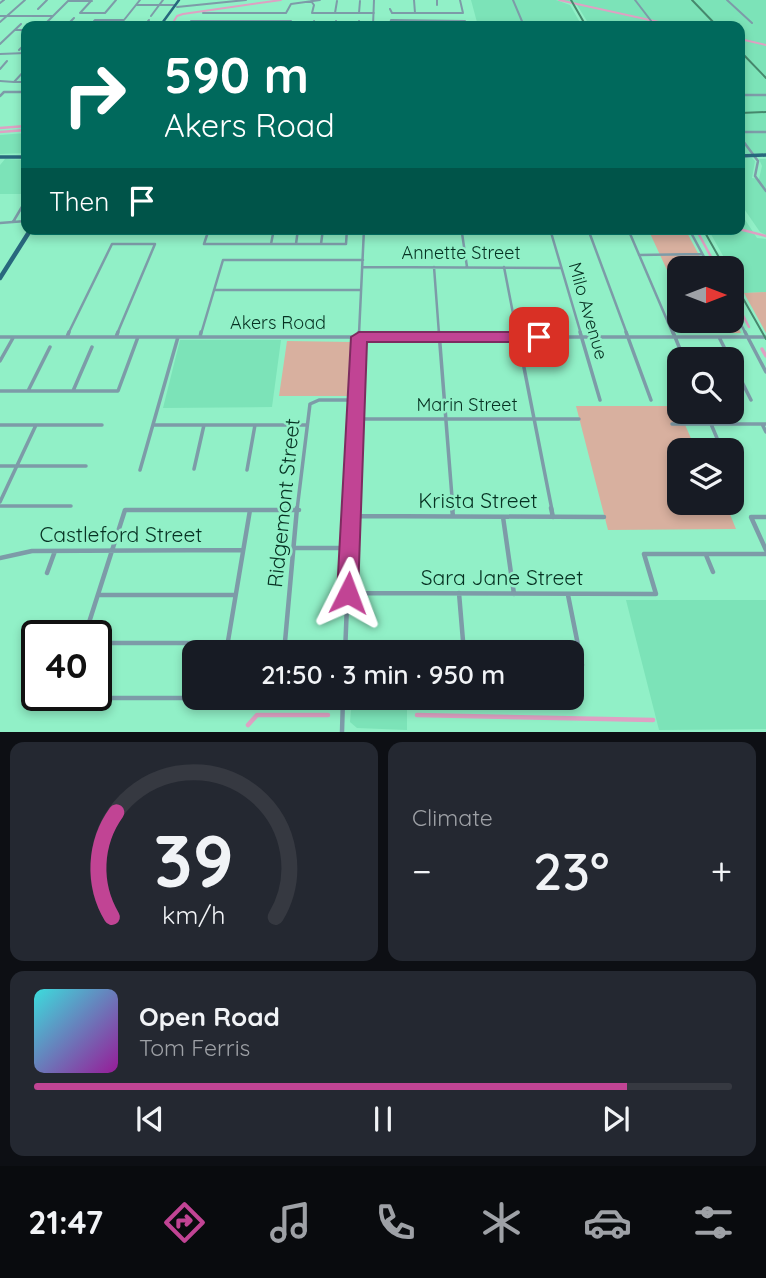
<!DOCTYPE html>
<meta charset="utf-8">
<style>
:root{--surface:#171b24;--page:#242831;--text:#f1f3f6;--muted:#9ea1a6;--line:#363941;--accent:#c14494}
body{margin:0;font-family:Quicksand,sans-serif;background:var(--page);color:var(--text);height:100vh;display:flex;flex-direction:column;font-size:26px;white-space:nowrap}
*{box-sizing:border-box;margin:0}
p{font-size:23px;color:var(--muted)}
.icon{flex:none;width:38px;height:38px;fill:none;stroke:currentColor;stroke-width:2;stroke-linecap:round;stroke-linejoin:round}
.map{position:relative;height:732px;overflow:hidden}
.details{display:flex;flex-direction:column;gap:10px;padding:10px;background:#0d0f14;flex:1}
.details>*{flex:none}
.banner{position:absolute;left:21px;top:21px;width:724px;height:214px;border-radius:14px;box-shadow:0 4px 10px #0003;background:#00695c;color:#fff;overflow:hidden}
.needle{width:46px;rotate:90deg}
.fabs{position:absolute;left:667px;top:256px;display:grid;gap:14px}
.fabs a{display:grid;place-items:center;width:77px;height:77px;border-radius:14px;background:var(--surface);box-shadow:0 4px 10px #0003;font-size:35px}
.speed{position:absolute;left:21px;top:620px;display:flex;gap:14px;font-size:35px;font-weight:700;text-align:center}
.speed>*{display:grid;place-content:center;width:91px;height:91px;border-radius:50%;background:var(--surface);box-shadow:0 4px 10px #0003;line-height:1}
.speed .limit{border:4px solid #111;border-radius:10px;background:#fff;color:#111}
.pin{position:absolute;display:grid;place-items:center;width:60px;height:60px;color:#fff;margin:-30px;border-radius:14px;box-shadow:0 4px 10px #0006}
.me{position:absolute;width:77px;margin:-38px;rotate:3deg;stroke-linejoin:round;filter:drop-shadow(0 0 5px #0008)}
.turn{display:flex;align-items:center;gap:24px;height:147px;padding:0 28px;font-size:32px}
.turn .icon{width:91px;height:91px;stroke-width:2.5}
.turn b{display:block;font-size:49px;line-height:60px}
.then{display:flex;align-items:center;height:66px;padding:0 28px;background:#0003;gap:14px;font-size:26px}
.big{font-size:52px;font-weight:600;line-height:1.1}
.details .card{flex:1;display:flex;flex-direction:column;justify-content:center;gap:10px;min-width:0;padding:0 24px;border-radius:14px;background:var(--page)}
.details .dial{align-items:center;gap:0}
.dial svg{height:182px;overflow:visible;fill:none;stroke:var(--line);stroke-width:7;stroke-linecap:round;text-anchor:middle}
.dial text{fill:var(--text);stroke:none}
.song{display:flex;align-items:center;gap:21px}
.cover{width:84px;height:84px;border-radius:10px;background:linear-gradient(135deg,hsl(180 70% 55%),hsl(300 70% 35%))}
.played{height:7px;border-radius:4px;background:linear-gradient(90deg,var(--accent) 85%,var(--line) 85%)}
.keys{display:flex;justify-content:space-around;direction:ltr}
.heat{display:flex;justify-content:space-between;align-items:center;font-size:38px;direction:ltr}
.details .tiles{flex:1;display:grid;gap:10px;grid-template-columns:1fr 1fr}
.card:last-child{grid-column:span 2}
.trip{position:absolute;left:182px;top:640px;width:402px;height:70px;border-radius:14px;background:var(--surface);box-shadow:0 4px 10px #0003;font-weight:600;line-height:70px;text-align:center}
.tab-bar{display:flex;height:112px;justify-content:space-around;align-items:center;background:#090b0e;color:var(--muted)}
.tab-bar .icon{width:49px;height:49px}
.tab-bar .active{color:var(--accent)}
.tab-bar b{font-size:32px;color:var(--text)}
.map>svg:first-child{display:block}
</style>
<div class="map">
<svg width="766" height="732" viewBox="0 0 766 732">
<rect width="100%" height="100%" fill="#91f0c7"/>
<path fill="#7ce3b8" d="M471,0h85l14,5 12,21h-104z
M562,0h204v154h-26v-128h-150l-13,-21z
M26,133v20l-26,1v-19z
M740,158h12l3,3 -3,17 7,1 3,-13 -3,-7h7v76l-6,-3 -20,-29z
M5,159l21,1v34h-26v-29z
M740,212l17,26 9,1v53l-22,1 -36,-64h32z
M180,340h101l-9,67 -109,1z
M626,600h140v129l-107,1z
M352,698h55v32l-50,-2 -7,-6z"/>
<path fill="#d8b09f" d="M648,229h37l21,39h-27v28z
M766,292v41l-22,-40z
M732,315l9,18h-45l-6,-13h42z
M287,341l65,1 -2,54h-71z
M576,406h101l19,44h-17v52h46l11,27 -128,1z"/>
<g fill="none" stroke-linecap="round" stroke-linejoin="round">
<path stroke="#dea1c3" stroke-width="2" d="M559,0l118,26
M171,26l6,-10 6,-2 98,-14
M740,39l26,6"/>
<path stroke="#dea1c3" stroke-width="2.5" d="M0,128l26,-2
M0,132l26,-2
M696,229l21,39
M739,229l27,7
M732,294l17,33"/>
<path stroke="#dea1c3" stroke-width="3.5" d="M762,349l4,7"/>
<path stroke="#dea1c3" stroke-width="4.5" d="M417,715l236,5
M248,725l9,-10h71"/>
<path stroke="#7d9ba8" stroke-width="2" d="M414,0l1,13
M437,0v5
M513,0l11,26
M635,0l20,26
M727,0l25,23
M69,1h23
M311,1l3,4 -2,8h62
M0,3l4,-3
M136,5h39
M177,7l69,-7
M38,9l9,-9
M390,9l2,4h71l-3,-13
M80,13h25l11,-13
M80,13l11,-12
M203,13h83l5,-9 29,-4
M335,13l2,-12
M359,13l1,-12
M0,16h52
M151,16l12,-16
M191,21h100l-2,5
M0,22l25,-22
M43,26l26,-26
M66,26l8,-8
M90,26l5,-6h29l16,-20
M144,26l5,-6
M312,26l2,-5
M335,26l1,-5
M358,26l1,-5
M373,26l1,-26
M389,26l2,-6 74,1
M494,26l-1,-4h69l2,4
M15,30h11
M0,44l21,-20
M19,50l7,-7
M0,54l26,-1
M0,69l7,-8
M26,69l-12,13h12
M0,81l14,1"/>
<path stroke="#7d9ba8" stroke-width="2.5" d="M740,95h26
M0,96l4,-4h22
M740,132h26
M740,137l18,24 -3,15 11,15
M13,222l13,-22
M0,223l26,-2
M209,229l-5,15h142l1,-15
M550,229l31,105
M588,229l39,105
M628,229l45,105
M689,229l21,39
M209,230h65
M364,233h133l-1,-4
M462,233l5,34
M271,244l3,-15
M296,244l2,-15
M321,244l2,-15
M639,255l63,-1
M362,267l199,1
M434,267l5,67
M504,267l13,67
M214,290h147
M732,307l14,27
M68,334l44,-90h43l-38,90
M201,334l22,-74h140
M359,334l5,-105"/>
<path stroke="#7d9ba8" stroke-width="3.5" d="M439,332l14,178
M517,332l35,178
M580,332l20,68
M626,332l25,68
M673,332l11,27
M745,332l21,40
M0,337h766
M67,337l2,-5
M116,337l2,-5
M200,337l1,-5
M719,337l11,22
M0,361l13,-23
M732,362l19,38
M0,391h118l20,-54
M28,391l22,-44
M73,391l19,-44
M355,419h224
M672,424h94
M711,424l11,26
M762,424l4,8
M0,425h102
M153,425h154
M0,466h86
M194,469l10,-44
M140,470l38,-133
M247,470l8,-45
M732,471l5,13
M0,502l36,-77
M0,506h71
M297,510l13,-106 9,-4h37
M351,510l8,-178"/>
<path stroke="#7d9ba8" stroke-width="4.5" d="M452,508l1,8
M551,508l2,9
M351,516l253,1
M503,517l11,77
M766,517h-15l15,33
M295,548h54
M706,555l7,17
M0,558l32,-7 211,-1
M47,573l8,-22
M348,593l308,1 -12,-40h122
M459,593l5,60
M98,595h137
M568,595l14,70
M85,635l40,-125h174
M96,643h131
M285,644h60
M226,653l24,-143
M284,653l13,-145
M345,653l6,-145
M66,695l-1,3h129
M342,732l1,-34"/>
<path stroke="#28677d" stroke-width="2.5" d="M160,26l19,-26"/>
<path stroke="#28677d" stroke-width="3.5" d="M740,156l26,-1
M0,157h26"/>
<path stroke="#28677d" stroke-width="4.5" d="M0,278l31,-49"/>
<path stroke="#46886d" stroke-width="2" d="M571,0l15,26
M692,0l25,26
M740,51l26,27
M740,113l26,-1
M703,229l22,39
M732,279l34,60"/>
</g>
<path fill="#c14494" stroke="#7d2c60" stroke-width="2" d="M359,332h180l7,5 -7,5h-172l-9,251 -3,7 -7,2 -8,-2 -3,-7 14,-256z"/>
<g text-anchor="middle" stroke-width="5" stroke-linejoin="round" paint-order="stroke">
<g font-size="18" fill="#063122" stroke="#91f0c7">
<text x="461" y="259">Annette Street</text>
<text transform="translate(588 311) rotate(74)" y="6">Milo Avenue</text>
<text x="278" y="329">Akers Road</text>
<text x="467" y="411">Marin Street</text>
</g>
<g font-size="21" fill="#063122" stroke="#91f0c7">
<text x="478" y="508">Krista Street</text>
<text transform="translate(284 503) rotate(-84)" y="7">Ridgemont Street</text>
<text x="121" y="542">Castleford Street</text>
<text x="502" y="585">Sara Jane Street</text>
</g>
</g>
</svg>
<div class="fabs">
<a><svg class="needle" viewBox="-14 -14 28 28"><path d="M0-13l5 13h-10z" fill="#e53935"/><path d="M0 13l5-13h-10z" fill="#9ea1a6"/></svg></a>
<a><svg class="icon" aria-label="search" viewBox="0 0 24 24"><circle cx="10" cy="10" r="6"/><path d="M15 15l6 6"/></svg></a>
<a><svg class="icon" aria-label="layers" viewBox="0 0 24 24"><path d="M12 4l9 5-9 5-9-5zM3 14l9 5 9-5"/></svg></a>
</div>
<div class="speed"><div class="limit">40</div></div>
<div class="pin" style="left:539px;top:337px;background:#d93025"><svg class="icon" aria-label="arrive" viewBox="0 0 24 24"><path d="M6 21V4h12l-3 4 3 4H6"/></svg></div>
<svg class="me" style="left:348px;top:593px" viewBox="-20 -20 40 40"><path d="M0-17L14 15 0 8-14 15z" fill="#c14494" stroke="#fff" stroke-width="4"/></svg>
<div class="trip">21:50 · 3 min · 950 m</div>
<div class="banner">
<div class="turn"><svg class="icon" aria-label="right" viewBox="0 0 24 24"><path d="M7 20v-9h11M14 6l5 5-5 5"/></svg><div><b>590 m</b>Akers Road</div></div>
<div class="then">Then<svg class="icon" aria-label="arrive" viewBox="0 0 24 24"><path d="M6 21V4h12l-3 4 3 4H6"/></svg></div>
</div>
</div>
<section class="details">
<div class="tiles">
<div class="card dial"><svg viewBox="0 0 100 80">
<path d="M14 69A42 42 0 1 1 86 69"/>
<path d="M14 69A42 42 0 0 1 16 23" stroke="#c14494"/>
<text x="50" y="56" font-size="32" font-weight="700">39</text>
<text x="50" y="72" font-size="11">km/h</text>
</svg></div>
<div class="card"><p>Climate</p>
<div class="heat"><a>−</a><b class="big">23°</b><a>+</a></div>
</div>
<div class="card">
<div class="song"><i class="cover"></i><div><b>Open Road</b><p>Tom Ferris</p></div></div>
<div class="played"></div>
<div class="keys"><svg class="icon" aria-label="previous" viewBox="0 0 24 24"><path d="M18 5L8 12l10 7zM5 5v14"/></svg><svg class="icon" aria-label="pause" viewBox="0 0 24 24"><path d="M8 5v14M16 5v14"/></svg><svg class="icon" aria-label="next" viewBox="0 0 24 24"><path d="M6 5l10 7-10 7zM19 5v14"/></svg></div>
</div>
</div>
</section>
<nav class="tab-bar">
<b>21:47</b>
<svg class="icon active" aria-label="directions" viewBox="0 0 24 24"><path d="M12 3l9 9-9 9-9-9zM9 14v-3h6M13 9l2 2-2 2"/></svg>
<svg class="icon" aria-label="music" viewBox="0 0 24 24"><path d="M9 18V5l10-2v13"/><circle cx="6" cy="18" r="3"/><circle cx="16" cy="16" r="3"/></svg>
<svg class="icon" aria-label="phone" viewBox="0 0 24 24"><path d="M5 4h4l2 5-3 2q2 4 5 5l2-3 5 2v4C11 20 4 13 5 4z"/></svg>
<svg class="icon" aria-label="climate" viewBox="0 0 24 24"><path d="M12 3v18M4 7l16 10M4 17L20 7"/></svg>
<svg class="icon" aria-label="car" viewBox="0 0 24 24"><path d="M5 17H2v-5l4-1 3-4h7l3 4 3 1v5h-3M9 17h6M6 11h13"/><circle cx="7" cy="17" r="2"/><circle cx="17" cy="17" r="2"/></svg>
<svg class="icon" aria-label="filters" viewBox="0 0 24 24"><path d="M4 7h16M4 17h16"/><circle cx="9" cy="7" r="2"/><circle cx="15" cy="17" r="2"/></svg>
</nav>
